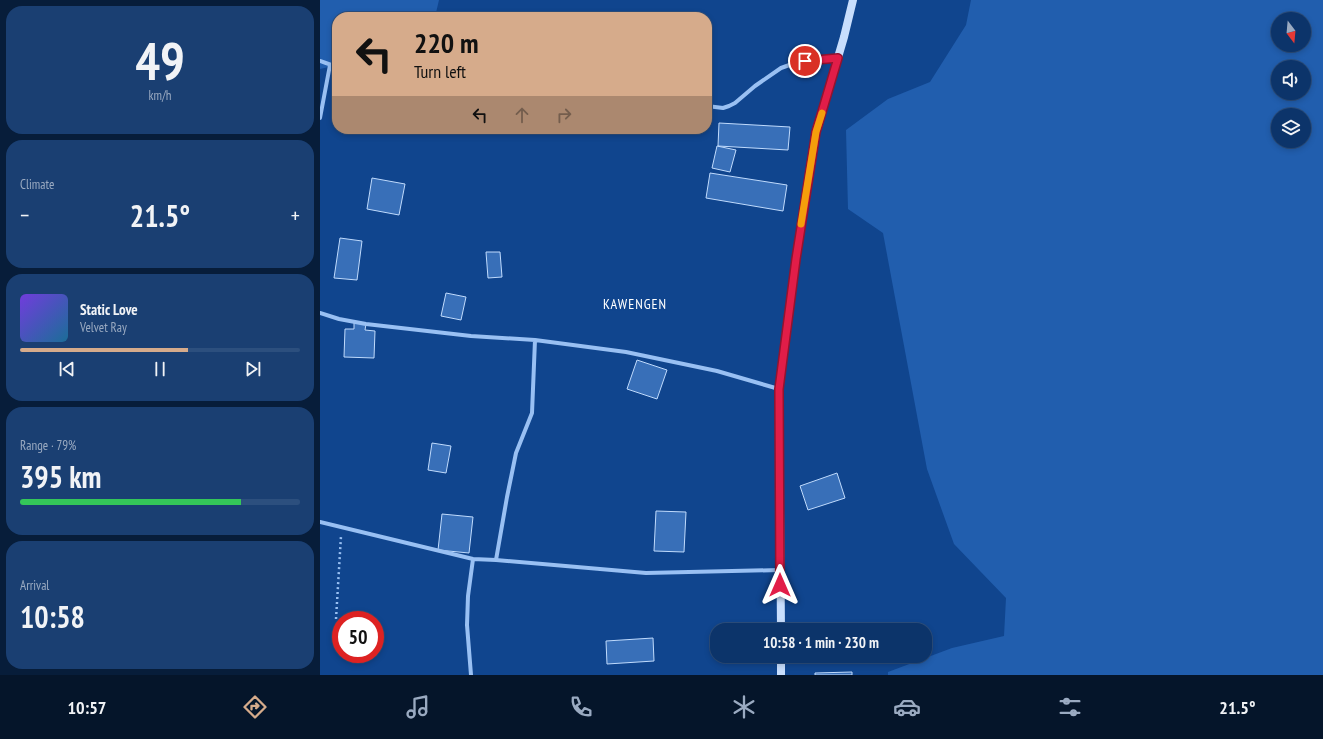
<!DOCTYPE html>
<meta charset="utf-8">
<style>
:root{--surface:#0c346a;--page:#1a3f72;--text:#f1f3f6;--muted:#9aaac1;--line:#2c4f7e;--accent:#d6ab8b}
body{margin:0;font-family:"PT Sans Narrow",sans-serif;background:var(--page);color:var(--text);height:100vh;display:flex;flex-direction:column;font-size:15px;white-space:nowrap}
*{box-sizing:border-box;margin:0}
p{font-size:13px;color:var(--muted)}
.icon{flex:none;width:22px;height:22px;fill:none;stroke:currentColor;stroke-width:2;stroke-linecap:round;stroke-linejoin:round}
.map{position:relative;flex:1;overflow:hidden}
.side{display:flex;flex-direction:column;gap:6px;padding:6px;background:#071d3a;width:320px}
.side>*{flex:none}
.top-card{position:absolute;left:12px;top:12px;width:380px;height:122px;border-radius:16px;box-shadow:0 2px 6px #0003,0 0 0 1px var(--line);background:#d6ab8b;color:#111;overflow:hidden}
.needle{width:26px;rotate:164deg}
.tools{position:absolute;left:951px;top:12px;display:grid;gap:8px}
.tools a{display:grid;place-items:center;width:40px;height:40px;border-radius:50%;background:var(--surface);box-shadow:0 2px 6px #0003,0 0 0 1px var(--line);font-size:20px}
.speed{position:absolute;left:12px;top:611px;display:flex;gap:8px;font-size:20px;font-weight:700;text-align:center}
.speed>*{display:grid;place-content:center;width:52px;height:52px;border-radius:50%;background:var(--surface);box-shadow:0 2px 6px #0003,0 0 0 1px var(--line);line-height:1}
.speed .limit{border:6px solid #d22;background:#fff;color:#111}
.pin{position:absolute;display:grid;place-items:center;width:34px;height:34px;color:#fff;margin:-17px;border:2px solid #fff;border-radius:50%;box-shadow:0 1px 4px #0007}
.me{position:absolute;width:44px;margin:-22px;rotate:0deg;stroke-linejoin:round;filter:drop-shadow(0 0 3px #0008)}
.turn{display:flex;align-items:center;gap:14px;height:84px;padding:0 16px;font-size:18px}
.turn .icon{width:52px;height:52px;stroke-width:2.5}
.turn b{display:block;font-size:28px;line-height:34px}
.lanes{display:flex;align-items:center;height:38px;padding:0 16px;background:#0003;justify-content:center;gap:20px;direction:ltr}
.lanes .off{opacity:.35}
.big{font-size:30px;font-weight:800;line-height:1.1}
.side .tile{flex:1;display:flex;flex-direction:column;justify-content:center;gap:6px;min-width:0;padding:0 14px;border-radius:16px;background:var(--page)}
.side .dial{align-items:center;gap:0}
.dial b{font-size:52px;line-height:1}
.song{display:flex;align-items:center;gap:12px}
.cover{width:48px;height:48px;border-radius:6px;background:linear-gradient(135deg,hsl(260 70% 55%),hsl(200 70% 35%))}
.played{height:4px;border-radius:2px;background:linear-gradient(90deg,var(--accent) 60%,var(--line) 60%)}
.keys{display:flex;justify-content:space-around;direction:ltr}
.heat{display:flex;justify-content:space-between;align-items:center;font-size:22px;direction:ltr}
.charge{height:6px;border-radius:3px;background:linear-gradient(90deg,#34c759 79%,var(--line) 0)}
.trip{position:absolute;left:390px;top:623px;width:222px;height:40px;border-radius:16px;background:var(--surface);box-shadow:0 2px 6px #0003,0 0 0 1px var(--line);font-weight:800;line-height:40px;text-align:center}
.menu{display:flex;height:64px;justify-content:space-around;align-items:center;background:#05152a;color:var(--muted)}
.menu .icon{width:28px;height:28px}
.menu .current{color:var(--accent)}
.menu b{font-size:18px;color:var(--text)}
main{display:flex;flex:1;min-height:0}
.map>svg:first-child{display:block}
</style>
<main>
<section class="side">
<div class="tile dial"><b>49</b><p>km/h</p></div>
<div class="tile"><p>Climate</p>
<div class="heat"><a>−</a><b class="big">21.5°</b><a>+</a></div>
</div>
<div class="tile">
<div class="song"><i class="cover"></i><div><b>Static Love</b><p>Velvet Ray</p></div></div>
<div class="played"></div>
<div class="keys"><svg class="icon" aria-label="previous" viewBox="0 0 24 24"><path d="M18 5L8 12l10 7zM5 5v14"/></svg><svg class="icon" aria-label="pause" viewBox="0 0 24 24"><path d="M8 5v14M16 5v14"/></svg><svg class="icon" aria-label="next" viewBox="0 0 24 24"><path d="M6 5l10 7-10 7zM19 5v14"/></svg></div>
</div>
<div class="tile"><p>Range · 79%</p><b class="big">395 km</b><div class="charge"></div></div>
<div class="tile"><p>Arrival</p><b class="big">10:58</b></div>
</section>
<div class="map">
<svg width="1003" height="675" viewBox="0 0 1003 675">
<rect width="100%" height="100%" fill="#10458e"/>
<path fill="#215eae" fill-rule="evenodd" d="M0,0h119l-4,17h-98v48l-17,4z
M651,0h352v675h-435v-3l64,-24 52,-12 2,-38 -52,-54 -27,-75 -44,-236 -35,-24 -2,-79 42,-31 42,-17 36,-57zM958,19h26v26h-26zM958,67h26v26h-26zM958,115h26v26h-26z"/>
<path fill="#386fb8" stroke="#c0dbfd" d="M399,123l71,4 -2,23 -70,-4z
M397,146l19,4 -6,22 -18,-4z
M390,173l77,12 -4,26 -77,-13z
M52,178l33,6 -6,31 -32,-6z
M20,238l22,3 -5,39 -23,-2z
M166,252h14l2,25 -14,1z
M126,293l20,4 -5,23 -20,-4z
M34,323l12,1 -1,6 10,1 -1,27 -30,-1 1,-28h9z
M317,360l30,10 -10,29 -30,-10z
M112,443l19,3 -5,27 -18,-3z
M517,473l8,25 -37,12 -8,-24z
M336,511l30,1 -2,40 -30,-1z
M122,514l31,3 -4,36 -31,-3z
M333,638l1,23 -47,3 -1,-23z
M532,672v3h-37v-2z"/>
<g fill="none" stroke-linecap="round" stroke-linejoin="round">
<path stroke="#99c0f3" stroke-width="2.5" stroke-dasharray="2 3" stroke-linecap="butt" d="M16,619l5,-83"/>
<path stroke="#99c0f3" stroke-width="4" d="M0,61l17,6
M387,106l16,2 6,-2 6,-3 20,-17 26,-18 14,-5 43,-5
M0,118l10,-53
M0,313l19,6 27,5 105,12 64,4 91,12 91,19 62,18
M0,522l153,37 23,1 150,13 134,-3
M176,560l11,-63 9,-44 16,-40 3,-73
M151,675l-4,-50 1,-29 5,-37"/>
<path stroke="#c8defd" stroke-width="8" d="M461,630l-2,-241 17,-130 20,-127 28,-95 9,-37
M461,656v19"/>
</g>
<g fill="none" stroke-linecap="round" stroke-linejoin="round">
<g stroke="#92132f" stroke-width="10">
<path id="route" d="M460,585l-1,-196 17,-130 20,-127 22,-74 -33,3"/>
</g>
<use href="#route" stroke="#e11d48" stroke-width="7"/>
<path stroke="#f59e0b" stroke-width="7" d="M481,224l15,-92 6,-19"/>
</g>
<g text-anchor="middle" stroke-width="3" stroke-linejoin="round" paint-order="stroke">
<g font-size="14" letter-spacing="1" fill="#fff" stroke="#10458e">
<text x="315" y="309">KAWENGEN</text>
</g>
</g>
</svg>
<div class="tools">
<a><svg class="needle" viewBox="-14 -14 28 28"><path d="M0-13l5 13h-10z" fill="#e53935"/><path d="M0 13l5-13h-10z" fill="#9aaac1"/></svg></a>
<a><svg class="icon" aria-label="sound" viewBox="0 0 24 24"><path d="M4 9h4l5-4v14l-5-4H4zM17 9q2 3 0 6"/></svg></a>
<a><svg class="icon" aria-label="layers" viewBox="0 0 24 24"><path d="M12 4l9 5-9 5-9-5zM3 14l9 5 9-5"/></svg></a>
</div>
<div class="speed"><div class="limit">50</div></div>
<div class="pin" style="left:485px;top:61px;background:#d93025"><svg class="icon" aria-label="arrive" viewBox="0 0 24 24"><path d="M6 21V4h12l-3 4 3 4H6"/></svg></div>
<svg class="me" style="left:460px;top:585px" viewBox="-20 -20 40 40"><path d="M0-17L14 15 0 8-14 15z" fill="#e11d48" stroke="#fff" stroke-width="4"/></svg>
<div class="trip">10:58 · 1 min · 230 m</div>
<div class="top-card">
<div class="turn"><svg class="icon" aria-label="left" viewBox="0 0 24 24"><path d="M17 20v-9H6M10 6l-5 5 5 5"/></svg><div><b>220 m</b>Turn left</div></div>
<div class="lanes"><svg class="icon" aria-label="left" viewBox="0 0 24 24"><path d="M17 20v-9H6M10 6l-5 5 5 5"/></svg><svg class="icon off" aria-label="ahead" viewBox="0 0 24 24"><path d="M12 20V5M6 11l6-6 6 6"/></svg><svg class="icon off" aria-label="right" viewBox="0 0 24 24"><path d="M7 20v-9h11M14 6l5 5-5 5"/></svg></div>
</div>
</div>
</main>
<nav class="menu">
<b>10:57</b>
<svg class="icon current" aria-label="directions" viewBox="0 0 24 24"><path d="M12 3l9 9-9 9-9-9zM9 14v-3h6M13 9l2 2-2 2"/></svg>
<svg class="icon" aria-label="music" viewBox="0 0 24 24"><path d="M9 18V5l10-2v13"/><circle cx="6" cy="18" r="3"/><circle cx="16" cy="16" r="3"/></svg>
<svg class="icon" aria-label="phone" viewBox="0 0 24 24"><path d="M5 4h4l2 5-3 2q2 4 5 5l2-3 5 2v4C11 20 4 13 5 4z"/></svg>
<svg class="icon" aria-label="climate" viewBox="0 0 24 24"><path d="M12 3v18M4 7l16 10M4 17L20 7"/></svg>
<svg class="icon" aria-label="car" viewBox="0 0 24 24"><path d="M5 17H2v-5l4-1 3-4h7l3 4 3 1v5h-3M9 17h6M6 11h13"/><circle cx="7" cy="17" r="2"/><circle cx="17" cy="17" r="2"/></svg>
<svg class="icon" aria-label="filters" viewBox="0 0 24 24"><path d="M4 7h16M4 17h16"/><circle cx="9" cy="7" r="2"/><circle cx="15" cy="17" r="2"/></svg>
<b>21.5°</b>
</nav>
